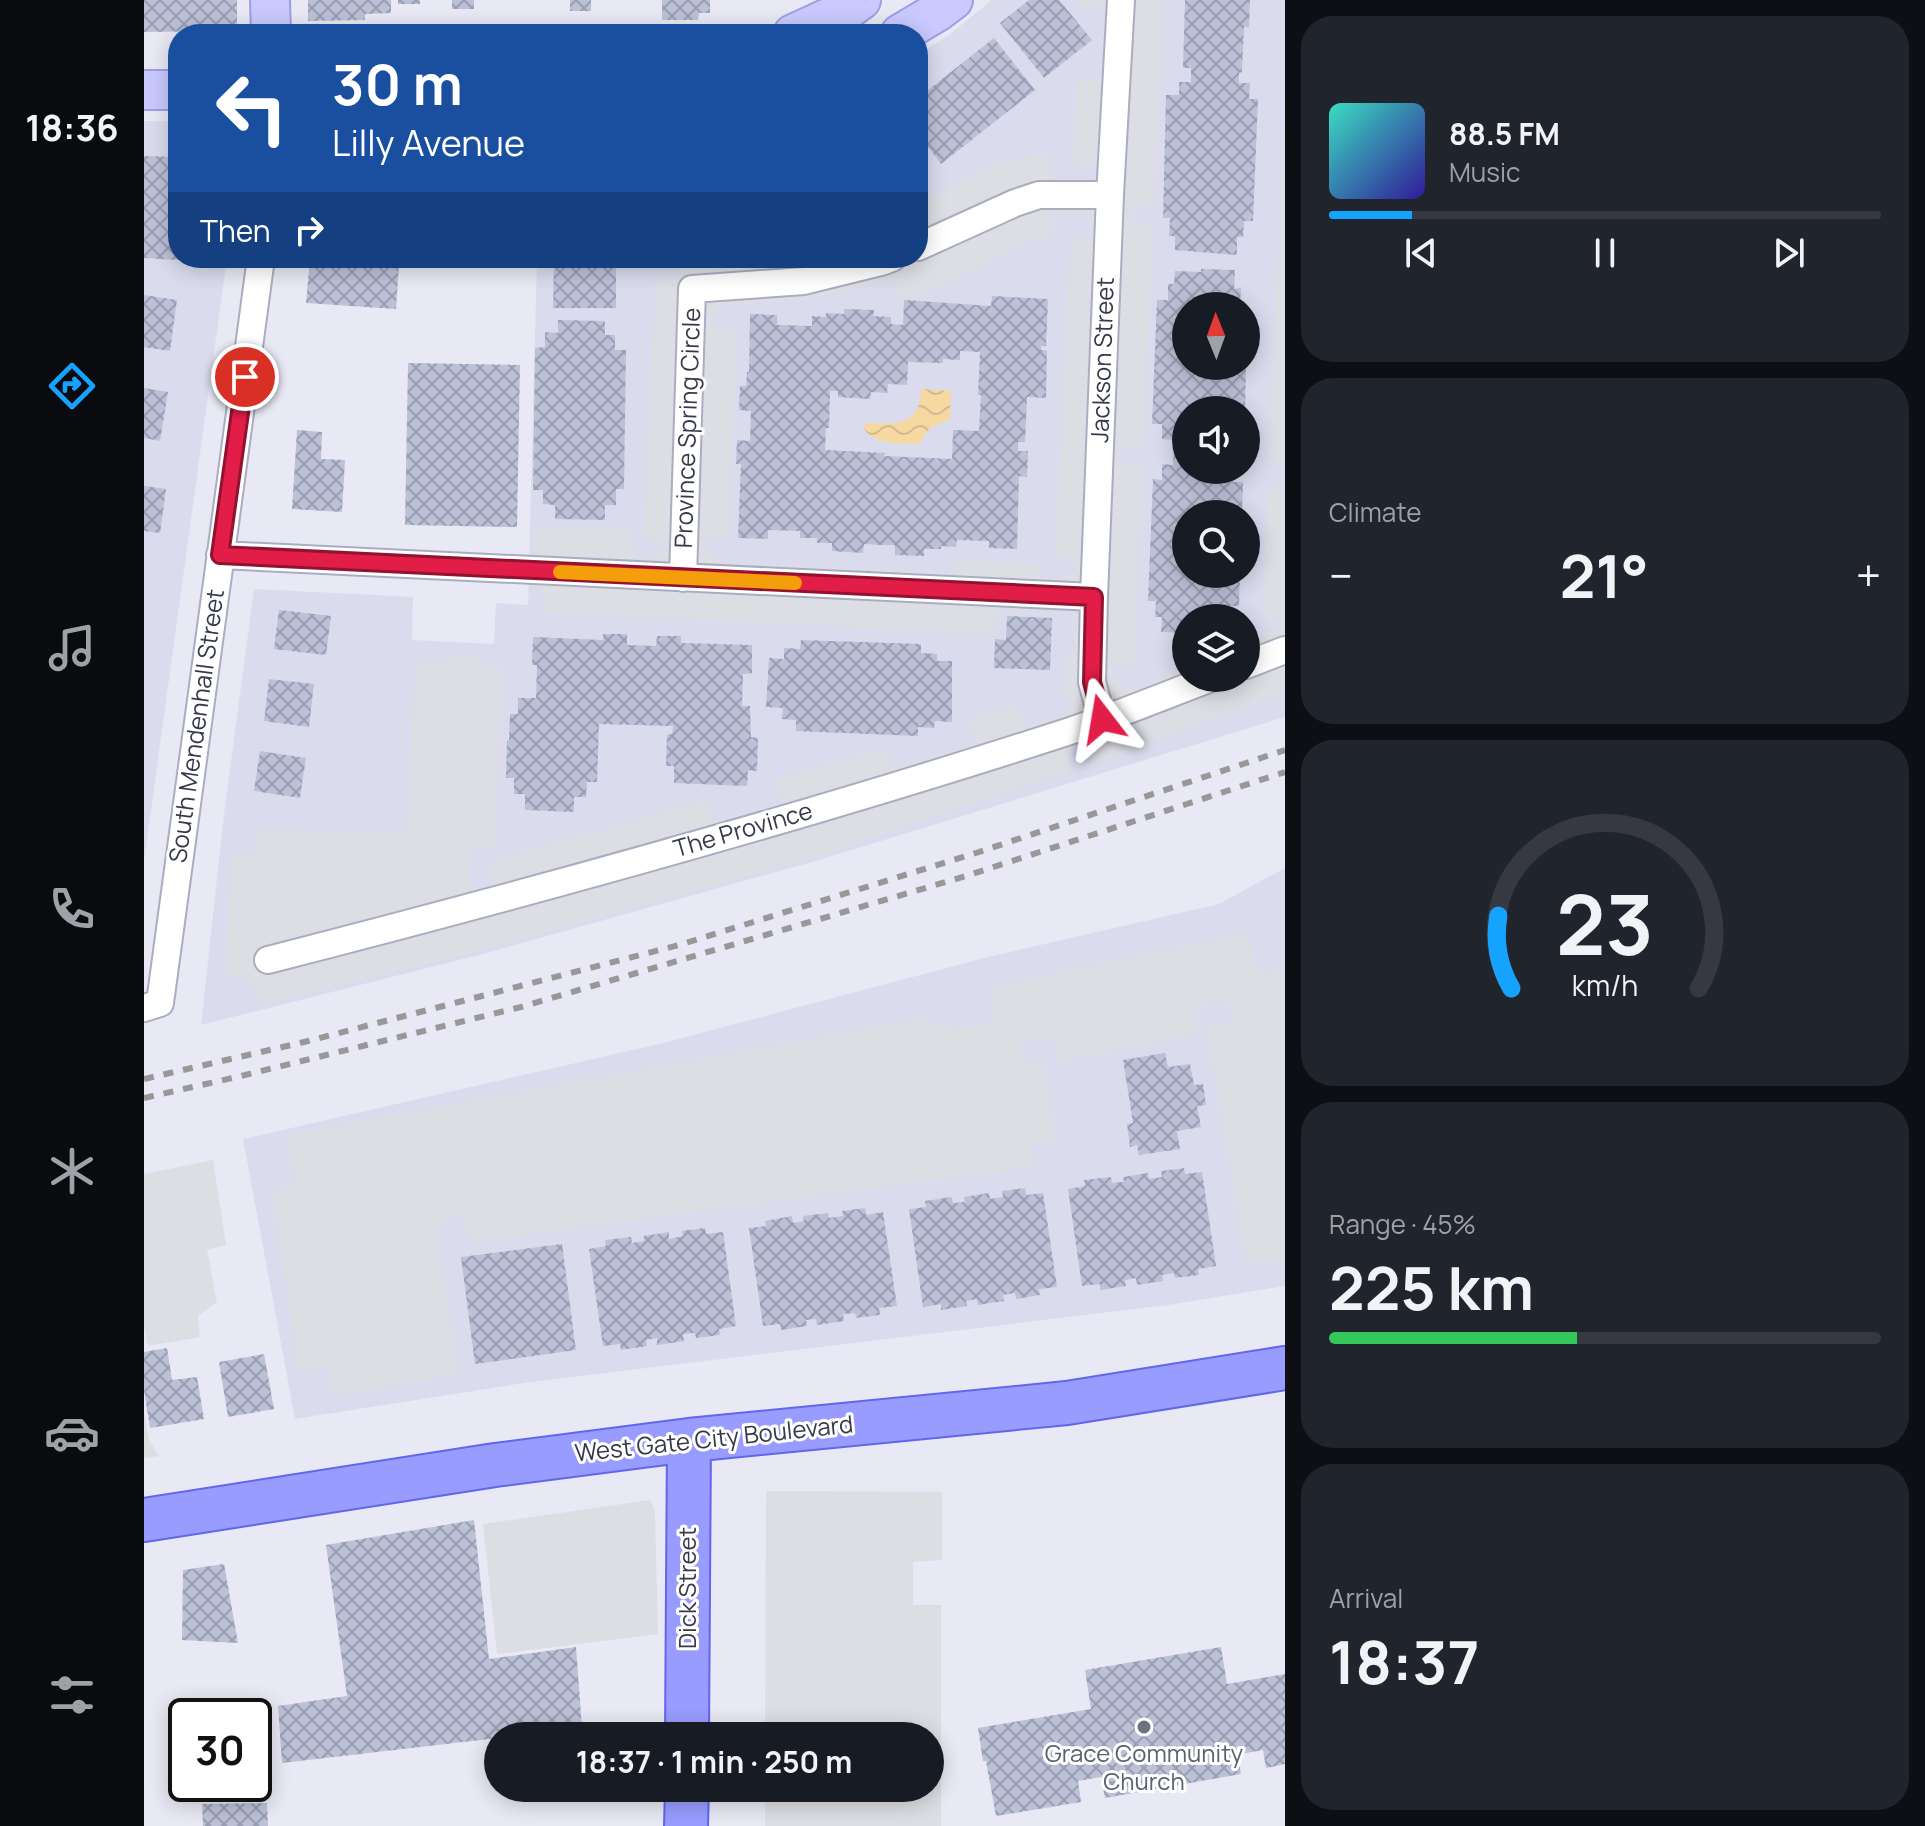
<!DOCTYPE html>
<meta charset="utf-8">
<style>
:root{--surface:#171b24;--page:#20242c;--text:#f1f3f6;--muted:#9ea1a6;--line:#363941;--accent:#16a3ff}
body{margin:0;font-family:Manrope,sans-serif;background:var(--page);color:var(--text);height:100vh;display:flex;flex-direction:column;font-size:30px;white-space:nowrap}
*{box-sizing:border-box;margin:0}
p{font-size:26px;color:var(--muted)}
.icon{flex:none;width:44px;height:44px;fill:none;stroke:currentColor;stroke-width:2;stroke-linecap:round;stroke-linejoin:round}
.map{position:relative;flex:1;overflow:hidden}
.drawer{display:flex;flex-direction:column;gap:16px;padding:16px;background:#0d0f14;width:640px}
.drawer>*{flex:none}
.guide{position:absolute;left:24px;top:24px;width:760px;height:244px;border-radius:32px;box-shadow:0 4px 20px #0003;background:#1a4fa0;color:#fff;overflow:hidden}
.needle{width:52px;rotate:359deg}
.fabs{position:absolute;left:1028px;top:292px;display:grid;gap:16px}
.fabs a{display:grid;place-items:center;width:88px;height:88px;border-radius:50%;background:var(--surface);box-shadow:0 4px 20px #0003;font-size:40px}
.speed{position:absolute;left:24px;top:1698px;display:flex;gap:16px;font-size:40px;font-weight:700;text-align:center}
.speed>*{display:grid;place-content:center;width:104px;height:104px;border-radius:50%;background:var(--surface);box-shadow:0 4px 20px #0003;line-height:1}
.speed .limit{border:4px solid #111;border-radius:12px;background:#fff;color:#111}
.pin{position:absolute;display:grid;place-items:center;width:68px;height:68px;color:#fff;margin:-34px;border:4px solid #fff;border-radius:50%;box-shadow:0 2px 8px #0007}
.me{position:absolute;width:88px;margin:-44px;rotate:346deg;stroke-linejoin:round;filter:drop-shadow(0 0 6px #0008)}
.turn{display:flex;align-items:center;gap:28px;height:168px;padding:0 32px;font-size:36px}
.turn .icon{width:104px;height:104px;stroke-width:2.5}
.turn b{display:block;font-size:56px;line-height:68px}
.then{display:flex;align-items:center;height:76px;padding:0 32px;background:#0003;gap:16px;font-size:30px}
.big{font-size:60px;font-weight:700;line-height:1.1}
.drawer .card{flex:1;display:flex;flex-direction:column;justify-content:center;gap:12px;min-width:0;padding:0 28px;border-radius:32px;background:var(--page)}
.drawer .dial{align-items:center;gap:0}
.dial svg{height:208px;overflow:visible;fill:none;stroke:var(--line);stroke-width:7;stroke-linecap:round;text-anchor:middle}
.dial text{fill:var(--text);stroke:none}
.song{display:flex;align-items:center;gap:24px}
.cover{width:96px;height:96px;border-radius:12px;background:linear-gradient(135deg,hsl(170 70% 55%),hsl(250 70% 35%))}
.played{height:8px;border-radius:4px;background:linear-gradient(90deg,var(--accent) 15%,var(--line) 15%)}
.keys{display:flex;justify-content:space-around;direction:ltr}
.heat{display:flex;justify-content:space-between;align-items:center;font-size:44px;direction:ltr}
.charge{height:12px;border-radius:6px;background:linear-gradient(90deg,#34c759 45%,var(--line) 0)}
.trip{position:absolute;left:340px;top:1722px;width:460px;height:80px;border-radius:40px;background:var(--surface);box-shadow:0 4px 20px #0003;font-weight:700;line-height:80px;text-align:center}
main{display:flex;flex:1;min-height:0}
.tabs{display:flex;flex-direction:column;width:144px;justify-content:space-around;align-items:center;background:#090b0e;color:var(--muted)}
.tabs .icon{width:56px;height:56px}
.tabs .selected{color:var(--accent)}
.tabs b{font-size:36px;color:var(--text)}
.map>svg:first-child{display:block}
</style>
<main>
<nav class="tabs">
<b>18:36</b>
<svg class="icon selected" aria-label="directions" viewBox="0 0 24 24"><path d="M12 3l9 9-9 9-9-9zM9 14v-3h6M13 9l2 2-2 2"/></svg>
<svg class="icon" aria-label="music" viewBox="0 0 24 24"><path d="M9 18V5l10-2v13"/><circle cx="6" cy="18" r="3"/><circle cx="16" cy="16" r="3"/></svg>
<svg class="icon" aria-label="phone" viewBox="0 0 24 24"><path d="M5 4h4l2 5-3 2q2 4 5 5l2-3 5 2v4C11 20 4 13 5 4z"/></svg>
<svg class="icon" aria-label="climate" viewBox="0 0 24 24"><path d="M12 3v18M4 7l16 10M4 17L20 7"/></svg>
<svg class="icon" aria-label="car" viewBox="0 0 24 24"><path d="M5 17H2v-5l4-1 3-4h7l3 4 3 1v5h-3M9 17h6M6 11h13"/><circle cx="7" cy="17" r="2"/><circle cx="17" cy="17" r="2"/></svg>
<svg class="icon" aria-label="filters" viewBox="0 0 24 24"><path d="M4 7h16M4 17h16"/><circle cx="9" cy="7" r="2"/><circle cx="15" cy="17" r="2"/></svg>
</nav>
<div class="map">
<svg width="1141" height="1826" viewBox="0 0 1141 1826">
<defs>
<pattern id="water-waves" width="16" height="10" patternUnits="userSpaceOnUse" patternTransform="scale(2)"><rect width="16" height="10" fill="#f6d8a1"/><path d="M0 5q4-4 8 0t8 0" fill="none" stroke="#d4ba8c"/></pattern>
<pattern id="building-cross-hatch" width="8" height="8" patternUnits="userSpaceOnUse" patternTransform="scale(2)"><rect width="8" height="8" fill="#bdc1d8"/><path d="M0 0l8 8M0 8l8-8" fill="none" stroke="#9a9eb1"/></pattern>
</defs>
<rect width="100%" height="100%" fill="#e9e9f5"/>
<path fill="#dadcee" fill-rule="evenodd" d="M848,0h293v717l-466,143 -340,95 -278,70 23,-211 30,-225 159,8 -1,43 82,4 2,-41 32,2 9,-347h381v-203l32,-21zM1042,306h60v60h-60zM1042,410h60v60h-60zM1042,514h60v60h-60zM1042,618h60v60h-60z
M0,121h34v137h49l-83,603z
M1141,868v418l-117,19 -637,77 -236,37 -52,-280 420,-96 325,-86 231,-53z"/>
<path fill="#dddee3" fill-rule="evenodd" d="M934,0h85l-9,205h-22l-1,18 22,2 -10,223 -23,-1 -1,18 23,2 -8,198h-21v11l5,6 8,5 14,1 46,-20v10h60v-36l38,-16 -1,-8 -21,-1 6,-130h17v204l-193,74 -9,-22 -18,8 7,19 -262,88 -340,95 -211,52 -8,-27 -25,-1 4,-122h26l1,-26 151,4 7,-172 28,2 5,-7 31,2 2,8 22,2 -9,182 -21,-1 -4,6 -1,23 6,10 10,2 7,-2 3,-6 -6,-19 217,-62 8,22 70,-20 -7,-23 109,-33 7,21 85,-25 -8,-23 47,-15 8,22 43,-13 5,-12 -3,-8h-4l1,-41h4l5,-4 -1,-34 -5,-3 -74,-3 -1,25 -451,-22v-22l-3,-3h-8l2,-59 98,1 -1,23 5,5 16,2 11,-9 -1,-11 -19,-1 13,-261 23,1 1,-20h238v-54l70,-37 29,-9 30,-3 3,21 4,2h38l4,-2 1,-9 -3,-3 -21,-1 4,-85 22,1 2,-4 3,-64 -4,-4 -22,-1zM911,214h24l8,3 7,9 -2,11h-21l-16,319 18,2 3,2v12l-14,6 -17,-1 -6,-13 -81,-4 -1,13 -237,-11 -12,-7 -5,-9 1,-8h24l9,-208h-22l-3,-6 1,-9 8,-7 12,-5 58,-2 46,-8 55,-14 9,22 57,-23 51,-28 25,-10 18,-2 -1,-20z
M1141,97v368l-16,-1z
M1105,933l5,30 10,11 21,-4v296l-8,1 -2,-9 -28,6 -41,-238 27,-5 -3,-13 -8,-7 -20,4 -7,9 3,19 -138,29 -4,-16 -9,-6 -14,-1 -11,6 -3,9 5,10 20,-2 12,80 -26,4 3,21 -563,75 -4,-19 -6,-7 -16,3 -9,10 24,145 -127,22 -5,-30 -28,4 -27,-179 24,-5 -10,-51 637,-117 33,11 39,-5 -7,-37z
M69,1160l13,85 -19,5 10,52 -19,14 2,21 -52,9 -4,-19v-153z
M0,1410l5,30 10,16 -15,2z
M622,1491l176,1v68l-29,2v43h28v221h-176v-38h165v-52h-165z
M506,1500l5,11 3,123 -161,20 -14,-130z"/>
<path fill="url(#water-waves)" d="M777,389l30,2 -1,29c-17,4 -23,9 -31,24 -20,-1 -42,2 -55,-15l2,-6c29,1 55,4 55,-34z"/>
<path fill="url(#building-cross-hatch)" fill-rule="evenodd" d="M0,0h93v26l-7,5 -86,1z
M164,0h83v13l-26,1v6l-57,1z
M254,0h22v4h-22z
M308,0h22v9h-22z
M426,0h21v11h-21z
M518,0h48v13h-11l-1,7h-36z
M885,0h30l33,40 -48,38 -44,-55z
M1041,0h65l-1,27h-5l-2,45 -3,1v10h11l-1,16h9l-5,122h-9l-1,16h-6v18l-62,-5v-14h-6l1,-18h-7l3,-123h13v-13h12v-14h-8z
M850,38l41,52 -94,74 -12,-16 -6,4 -5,-6v-48z
M0,156l34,1v103l-34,-2z
M410,258h62v50h-63z
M166,259l89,6 -3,44 -90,-6z
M1057,269l34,1 -1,19 7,-1 -1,18h-54v60h60l-1,44h-59v60h47v12h10l-1,32h-56v60h54l-1,32h-10v12h-43v15l-25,-1 1,-15h-7l1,-16h-8l5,-122 9,1v-16l11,1 1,-25 -12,-1v-15h-10l5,-124h11v-16h6l1,-13 26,1z
M0,295l33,5 -7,51 -26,-4z
M848,296l56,3 -2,47h-5v4l6,1 -1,47 -19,-1 -2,45h-7v9h10l-1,26 -8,-1 -2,73 -28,-1v-7l-32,-1 -1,7 -15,-1v3h-17v7l-29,-1v-10h-14l-17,-1 -1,9 -31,-2v-8h-15v-5h-17v-7l-32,-1v9l-30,-1 3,-74h-5l1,-24 13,1 1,-30 -12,-1 1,-24h6l1,-14h2l1,-58 27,1v10l35,1v-10l14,1v-4l18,1v-5l30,1 -1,6 18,1v7l12,1 1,-25 87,6zM816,351l20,1 -2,43h3l-2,36 -26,-1 -1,29 -68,-3 1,-3 -60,-3 1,-22h3l1,-37h8v6l32,2 1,-7 16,1 1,-9 19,1 1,-23 35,1v-4l17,1z
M414,320l47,1v14h10v15h11l-2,139h-8v16h-11v15l-50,-1v-14l-12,-1v-14h-10l2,-142 10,-1v-15l13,1z
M264,363l112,2 -3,162 -112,-2z
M0,388l24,4 -8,49 -16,-3z
M153,430l25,2 -1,27 24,1 -3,52 -50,-3z
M0,486l22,3 -6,44 -16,-2z
M135,610l52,6 -5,39 -52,-6z
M863,616l45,2 -2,52 -56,-2 1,-29 11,1z
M459,634h24v11l29,1 1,-10h24v7l71,2v28l-9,1 -1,32h8l1,31 7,1 -1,33 -9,-1 -1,16 -73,-3v-17h-8l1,-31 5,-1 1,-8 -74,-2 -2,58h-10l-1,15h-12v15l-49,-2v-16h-11v-16h-8l1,-37h2l1,-27h8v-16h18l1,-33h-5l1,-28 70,3z
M657,640l120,4v9l16,1v7h15v61l-17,-1 -1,7 -16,-1v9l-122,-5v-11l-14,-1 1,-11 -17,-1 3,-49 15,1v-11l16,1z
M125,679l45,5 -5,43 -45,-6z
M116,751l46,7 -6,40 -46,-7z
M1021,1053l3,14 22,-3 4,21 9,-1 3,21 -9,1 4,21 -24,4 3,18 -41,6 -2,-10 -7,2 -3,-23 6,-1 -10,-63z
M1040,1168l1,6 17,-2 14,94 -18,3 1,6 -24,3 -1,-5 -12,2 1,6 -26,4 -1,-7 -11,2 1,6 -26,4v-6l-18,2 -14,-97 17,-3 -1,-6 27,-3 1,6 12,-1 -1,-5 25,-4 1,6 13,-2 -1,-6z
M881,1188l1,7 17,-2 14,94 -18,2 1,6 -24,4 -1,-6 -12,2 1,6 -26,4 -1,-6 -11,2 1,5 -26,4v-6l-18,3 -14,-98 17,-2 -1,-6 27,-4 1,6 12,-1 -1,-5 25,-4 1,6 13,-2 -1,-6z
M721,1208l1,7 17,-3 14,94 -18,2 1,7 -24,3 -1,-5 -12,1 1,7 -27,4 -1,-6 -10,1 1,6 -26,4 -1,-6 -17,2 -14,-98 17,-2 -1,-5 27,-5 1,7 11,-2 -1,-5 25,-3 1,5 14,-2 -1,-5z
M561,1228l1,6 17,-2 13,94 -17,3 1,6 -24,3 -1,-5 -12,1 1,7 -27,4v-7l-11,2 1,6 -26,4 -1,-6 -17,2 -14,-97 17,-3 -1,-6 26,-3 1,6 12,-2v-5l25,-4v7l14,-3 -1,-5z
M418,1244l14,106 -101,14 -14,-107z
M23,1348l5,32 25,-3 7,42 -54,9 -6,-38v-38z
M120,1354l10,55 -46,8 -9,-55z
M330,1520l15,139 87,-12 6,81 -65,8h-19v2l-216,25 -4,-57 69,-10 -21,-151z
M80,1564l14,79 -56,-3 1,-70z
M1077,1647l6,37 58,-10v90l-19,4 -3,-18 -22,4 -1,-8 -4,1 5,27 -136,24 -4,-21 -23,4 3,21 -85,14 -10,-55h-3l-5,-33 113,-19 -6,-39z
M123,1803l1,23h-65l-1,-22z"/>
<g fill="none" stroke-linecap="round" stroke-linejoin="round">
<g stroke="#aaacc2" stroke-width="30">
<path id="street" d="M774,247l97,-44 24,-8h71
M76,555l874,42
M539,578l9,-289 112,-8 77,-19 11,-4
M1102,665l39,-15
M958,719l-10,-37 2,-85 16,-402 11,-195
M124,960c269,-69 538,-143 802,-229 48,-16 94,-35 141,-53
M0,1008l16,-5 101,-745"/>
</g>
<g stroke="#9d9ee4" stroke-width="42">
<path id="secondary" d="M126,0l1,34
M649,34l57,-26 11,-8
M756,34l37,-22 16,-12
M0,90h34"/>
</g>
<g stroke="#6067ec" stroke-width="46">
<path id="primary" d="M0,1520l351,-55 194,-25 378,-37 218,-35
M543,1736l2,-296
M542,1826l1,-38"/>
</g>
<use href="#street" stroke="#fff" stroke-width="26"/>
<use href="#secondary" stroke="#c9c9ff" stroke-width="38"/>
<use href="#primary" stroke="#989cff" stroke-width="42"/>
<path stroke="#989898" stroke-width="6" stroke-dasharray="10 10" stroke-linecap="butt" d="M0,1079l160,-37 375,-97 297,-92 309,-103
M0,1098l93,-21 284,-70 445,-131 319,-104"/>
</g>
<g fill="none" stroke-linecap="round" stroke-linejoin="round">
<g stroke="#92132f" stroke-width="20">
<path id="route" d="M101,377l-25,178 874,42 -2,85 10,37"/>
</g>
<use href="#route" stroke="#e11d48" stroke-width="14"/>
<path stroke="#f59e0b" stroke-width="14" d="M416,572l235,11"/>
</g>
<circle fill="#6b7280" stroke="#fff" stroke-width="3" cx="1000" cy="1727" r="8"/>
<g text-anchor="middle" stroke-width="6" stroke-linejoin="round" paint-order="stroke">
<g font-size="24" fill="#36394a" stroke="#fff">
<text transform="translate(959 360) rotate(-88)" y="8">Jackson Street</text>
<text transform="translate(544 428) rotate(-88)" y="8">Province Spring Circle</text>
<text transform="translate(53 726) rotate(-82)" y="8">South Mendenhall Street</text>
<text transform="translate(599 830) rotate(-16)" y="8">The Province</text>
<text transform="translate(570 1439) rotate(-6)" y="8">West Gate City Boulevard</text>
<text transform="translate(544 1588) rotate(-90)" y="8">Dick Street</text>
</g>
<g font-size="24" fill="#5b616d" stroke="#fff">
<text x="1000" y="1762">Grace Community<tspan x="1000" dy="28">Church</tspan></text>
</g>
</g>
</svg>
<div class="fabs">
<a><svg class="needle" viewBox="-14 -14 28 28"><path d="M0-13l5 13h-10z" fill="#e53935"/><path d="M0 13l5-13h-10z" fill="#9ea1a6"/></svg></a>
<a><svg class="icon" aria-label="sound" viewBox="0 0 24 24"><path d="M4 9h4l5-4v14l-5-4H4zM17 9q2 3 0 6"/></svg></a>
<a><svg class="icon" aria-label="search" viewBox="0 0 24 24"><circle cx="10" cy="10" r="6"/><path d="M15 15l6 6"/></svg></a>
<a><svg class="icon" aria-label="layers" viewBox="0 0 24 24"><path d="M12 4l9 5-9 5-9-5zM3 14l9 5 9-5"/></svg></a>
</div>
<div class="speed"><div class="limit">30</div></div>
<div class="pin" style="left:101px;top:377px;background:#d93025"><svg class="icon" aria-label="arrive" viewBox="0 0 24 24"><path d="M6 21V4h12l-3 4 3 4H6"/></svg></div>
<svg class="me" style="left:958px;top:719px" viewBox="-20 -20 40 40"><path d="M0-17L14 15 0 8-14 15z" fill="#e11d48" stroke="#fff" stroke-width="4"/></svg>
<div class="trip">18:37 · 1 min · 250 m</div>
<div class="guide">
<div class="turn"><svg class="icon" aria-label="left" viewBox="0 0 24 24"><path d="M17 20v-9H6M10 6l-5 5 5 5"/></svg><div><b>30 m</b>Lilly Avenue</div></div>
<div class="then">Then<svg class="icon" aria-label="right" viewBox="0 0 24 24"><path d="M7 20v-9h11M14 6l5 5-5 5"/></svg></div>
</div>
</div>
<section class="drawer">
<div class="card">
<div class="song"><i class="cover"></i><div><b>88.5 FM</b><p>Music</p></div></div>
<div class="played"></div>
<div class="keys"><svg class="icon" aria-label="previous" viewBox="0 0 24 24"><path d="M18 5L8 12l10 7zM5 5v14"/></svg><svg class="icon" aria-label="pause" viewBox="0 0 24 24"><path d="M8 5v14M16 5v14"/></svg><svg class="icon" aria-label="next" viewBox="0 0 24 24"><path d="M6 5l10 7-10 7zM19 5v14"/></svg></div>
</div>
<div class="card"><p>Climate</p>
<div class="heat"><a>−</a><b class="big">21°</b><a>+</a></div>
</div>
<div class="card dial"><svg viewBox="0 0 100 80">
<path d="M14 69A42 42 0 1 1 86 69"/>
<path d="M14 69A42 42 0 0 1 9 41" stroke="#16a3ff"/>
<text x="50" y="56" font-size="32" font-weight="700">23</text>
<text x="50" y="72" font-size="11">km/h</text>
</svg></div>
<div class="card"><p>Range · 45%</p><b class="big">225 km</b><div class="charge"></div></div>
<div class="card"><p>Arrival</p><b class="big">18:37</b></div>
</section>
</main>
